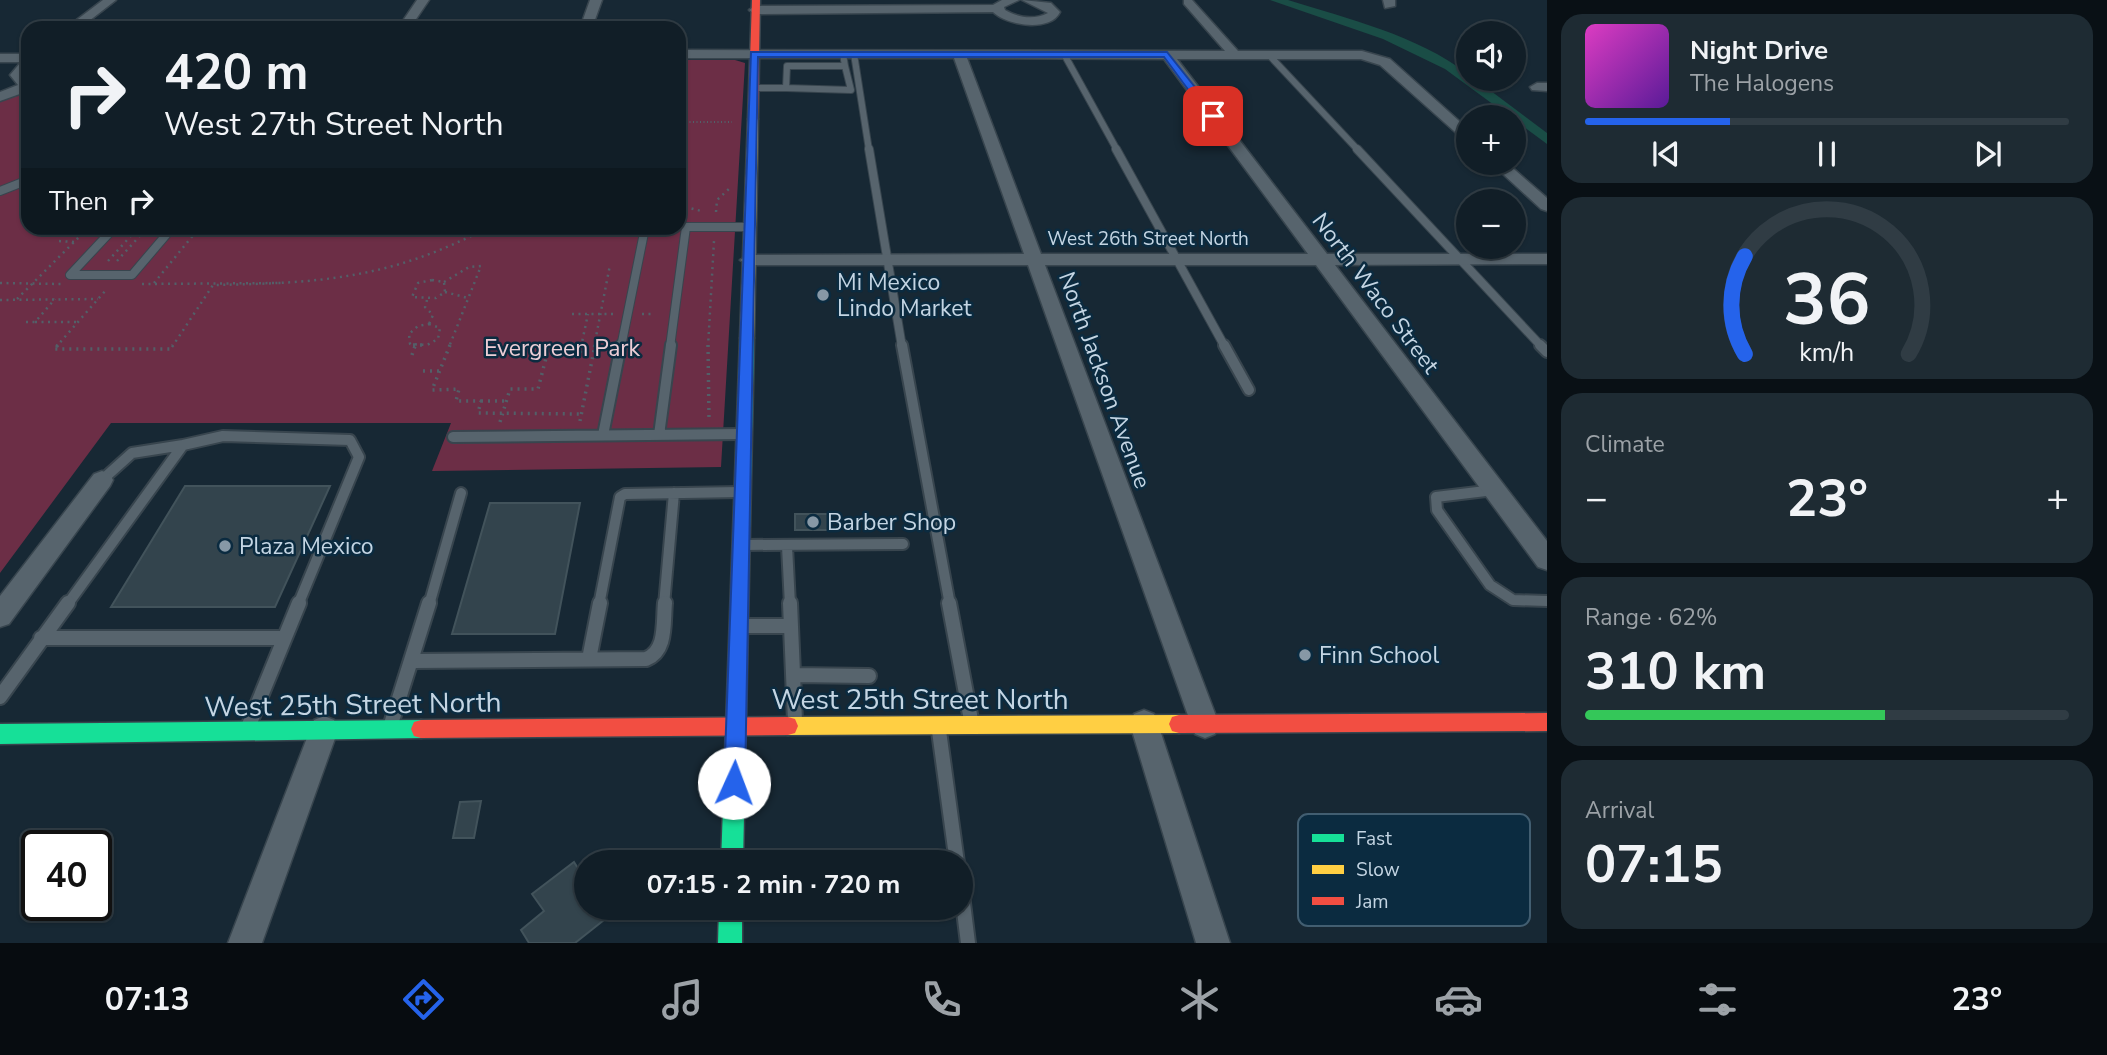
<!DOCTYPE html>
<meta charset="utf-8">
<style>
:root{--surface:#111e27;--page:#1e2b33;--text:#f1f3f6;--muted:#9ca2a7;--line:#303c44;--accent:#2563eb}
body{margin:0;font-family:"Nunito Sans",sans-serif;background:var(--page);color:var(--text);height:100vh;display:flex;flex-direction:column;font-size:26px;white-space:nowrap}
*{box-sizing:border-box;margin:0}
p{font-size:23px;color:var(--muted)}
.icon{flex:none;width:38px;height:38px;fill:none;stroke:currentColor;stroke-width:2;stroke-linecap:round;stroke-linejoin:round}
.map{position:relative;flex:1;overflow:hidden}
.drawer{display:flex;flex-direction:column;gap:14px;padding:14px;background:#091015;width:560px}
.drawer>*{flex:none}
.banner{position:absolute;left:21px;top:21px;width:665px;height:214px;border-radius:21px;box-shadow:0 2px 5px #0004,0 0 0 2px var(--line);background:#111e27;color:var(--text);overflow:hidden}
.controls{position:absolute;left:1456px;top:21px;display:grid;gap:14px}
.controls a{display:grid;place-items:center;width:70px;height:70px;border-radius:50%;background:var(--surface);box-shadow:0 2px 5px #0004,0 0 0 2px var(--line);font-size:35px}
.speed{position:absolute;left:21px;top:830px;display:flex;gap:14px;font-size:35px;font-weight:700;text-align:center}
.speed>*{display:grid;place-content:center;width:91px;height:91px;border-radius:50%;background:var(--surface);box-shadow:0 2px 5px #0004,0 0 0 2px var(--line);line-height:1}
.speed .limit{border:4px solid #111;border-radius:10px;background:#fff;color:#111}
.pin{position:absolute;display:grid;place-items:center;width:60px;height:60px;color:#fff;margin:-30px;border-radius:14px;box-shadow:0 4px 10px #0006}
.me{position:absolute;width:77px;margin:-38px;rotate:2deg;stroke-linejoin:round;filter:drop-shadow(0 0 5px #0008)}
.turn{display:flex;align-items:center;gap:24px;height:147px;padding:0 28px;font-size:32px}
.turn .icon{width:91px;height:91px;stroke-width:2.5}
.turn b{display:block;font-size:49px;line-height:60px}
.then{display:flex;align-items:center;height:66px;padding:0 28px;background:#0003;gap:14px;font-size:26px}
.big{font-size:52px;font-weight:700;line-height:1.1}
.drawer .widget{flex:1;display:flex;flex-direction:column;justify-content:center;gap:10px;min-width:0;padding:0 24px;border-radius:21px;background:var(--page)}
.drawer .dial{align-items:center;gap:0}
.dial svg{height:182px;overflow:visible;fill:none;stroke:var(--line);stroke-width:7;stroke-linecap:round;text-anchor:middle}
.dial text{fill:var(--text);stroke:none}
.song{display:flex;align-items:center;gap:21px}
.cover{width:84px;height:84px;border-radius:10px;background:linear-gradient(135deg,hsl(310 70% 55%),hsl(270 70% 35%))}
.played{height:7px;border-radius:4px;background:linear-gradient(90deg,var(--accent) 30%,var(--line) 30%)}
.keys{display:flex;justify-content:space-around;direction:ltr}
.heat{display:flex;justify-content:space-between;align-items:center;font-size:38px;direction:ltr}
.charge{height:10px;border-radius:5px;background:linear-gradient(90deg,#34c759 62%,var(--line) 0)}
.trip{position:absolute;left:574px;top:850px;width:399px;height:70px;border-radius:35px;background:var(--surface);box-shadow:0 2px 5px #0004,0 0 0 2px var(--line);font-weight:700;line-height:70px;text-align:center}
.tabs{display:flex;height:112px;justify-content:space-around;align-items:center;background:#070c10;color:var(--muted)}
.tabs .icon{width:49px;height:49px}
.tabs .selected{color:var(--accent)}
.tabs b{font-size:32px;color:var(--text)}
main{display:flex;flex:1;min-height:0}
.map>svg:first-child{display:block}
</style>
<main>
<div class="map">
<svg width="1547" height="943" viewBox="0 0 1547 943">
<rect width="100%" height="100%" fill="#172834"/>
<path fill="#6c2e46" d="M679,60h56l10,3 -24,404 -289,4 19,-48h-340l-111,150v-472l28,-11v138h651z"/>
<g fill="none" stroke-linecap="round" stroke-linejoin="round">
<path fill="#1a4d46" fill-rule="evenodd" d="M1270,0h18c60,19 129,35 180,74v5h7l72,54v11l-102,-75 -62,-30z"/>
</g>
<path fill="#33444d" stroke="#42535b" stroke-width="2" d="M185,486h145l-55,121h-164z
M490,503h90l-25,131h-103z
M795,514h36l1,16h-37z
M481,801l-7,37h-21l7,-36z
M574,862l12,19v27h18l5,8 -34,27h-46l-8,-13 23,-19 -12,-17z"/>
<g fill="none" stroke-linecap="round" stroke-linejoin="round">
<g stroke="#38454e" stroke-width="8">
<path id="lane-far3" d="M854,54l15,96
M1064,54l53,96
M1269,55l89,95
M753,88h33l1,-22h58l-2,-12
M786,88l65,2 -6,-24"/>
</g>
<g stroke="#38454e" stroke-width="10">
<path id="lane-far2" d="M869,149l33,198
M1116,149l109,198
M1357,149l185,198
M0,191l28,-11
M114,228l-44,47h62l40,-47
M621,347l24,-119
M670,347l16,-120h64"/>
</g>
<g stroke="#38454e" stroke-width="14">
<path id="lane-far1" d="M902,345l48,260
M1224,345l25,45
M1540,345l7,7
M603,435l18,-90
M659,435l12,-90
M453,437l288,-3
M102,480l30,-27 51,-8
M1494,490l-58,7 1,13 53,75 23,15 34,1
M744,545l159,-1
M787,546l3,59
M67,605l116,-160 40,-9 127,4 9,17 -61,148
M429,605l32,-112
M599,605l21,-108 5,-3 115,-2
M664,605l10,-112"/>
</g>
<g stroke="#38454e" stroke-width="18">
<path id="lane" d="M790,603l5,118
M949,603l22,117
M745,626h46
M41,638h243
M589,659l11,-56
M413,661l233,-2c21,-8 17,-36 19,-56
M794,675l75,1
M0,697l68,-94
M391,724l38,-121
M249,725l50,-122
M939,731l18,132
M961,887l7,56"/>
</g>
<g stroke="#38454e" stroke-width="3">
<path id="street" d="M103,0h13l-36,28h-14z
M417,0h12l-19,28h-12z
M590,0h12l-10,28h-12z
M1002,0h17l-15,7 1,3c14,8 29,10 43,3l-26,-13 29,3 9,9c-10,21 -54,13 -67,0l-238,2 -6,-4 6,-4 238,-1z
M1184,0h8l46,51h124l28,8 78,70v11l-5,-1 -83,-74 -19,-6h-184l150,195h220v10l-212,1 212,276v29l-9,-3 -222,-302h-271l174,459 -4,10 -10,4 -10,-4 -4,-10 -163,-459h-279l-9,-5 9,-5 275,-1 -70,-196h-275v-8l546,1 -41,-47zM967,58l197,1 144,195h-267z
M1383,0h12v6l-10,2z
M0,54h28v16l-4,5 4,5v11l-28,10v-9l18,-7 -8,-10 11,-13h-21z
M1537,83h10v8l-15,-1 -2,-3z
M1491,163h16l40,35v13l-6,-2z
M102,471l8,3 3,6 -3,6 -101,138 -9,3v-31l94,-122z
M1144,710l10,4 4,10 72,219h-34l-66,-219 4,-10z
M324,716l10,4 4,10 -76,213h-34l82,-213 4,-10z"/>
</g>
<g stroke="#38454e" stroke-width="3">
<path id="fast" d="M747,334l7,4 -11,525h-22l19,-525z
M421,720l7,2 3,7 -3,7 -7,2 -421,6v-20z
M719,908h23v35h-24z"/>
</g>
<g stroke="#38454e" stroke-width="3">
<path id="slow" d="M753,116l5,3 -4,219 -7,4 -7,-4 8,-219z
M1179,715l7,2 3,7 -3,7 -7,2 -391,2 -7,-2 -3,-7 3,-7 7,-2z"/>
</g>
<g stroke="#38454e" stroke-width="3">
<path id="jam" d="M752,0h8l-2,119 -5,3 -5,-3z
M1547,713v18l-368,2 -7,-2 -3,-7 3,-7 7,-2z
M788,717l7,2 3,7 -3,7 -7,2 -367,3 -7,-2 -3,-7 3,-7 7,-2z"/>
</g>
<path stroke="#535f68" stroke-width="2" stroke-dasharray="1 2.5" stroke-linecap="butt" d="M679,122h53"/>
<path stroke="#535f68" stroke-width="2.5" stroke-dasharray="2 4.5" stroke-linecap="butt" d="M679,205l22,6
M716,212l1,-12 13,-12
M59,241l15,1
M108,261l30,-33
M117,261l30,-33
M432,280l12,2 1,10 -9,6 -24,-1 6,-14z
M444,282l25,-15 12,-1 -32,81
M0,283l61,1
M154,283l45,-55
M142,284l142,-1
M445,292l23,6
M17,299l71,-71
M0,300l98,-1
M427,300l-2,7 8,8 -4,9
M572,314h41
M642,314h11
M26,322h9l20,-23
M35,322h43
M429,324l11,4 -2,11 -11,6 -17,-1 -1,-10 9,-8z
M56,347l50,-57
M172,347l41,-62c108,-2 176,-6 274,-57
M581,347l7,-33
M594,347l16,-82
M708,347l6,-106"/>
<path stroke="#535f68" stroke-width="3.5" stroke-dasharray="2 5" stroke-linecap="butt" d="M58,345l-4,4h116l3,-4
M413,345h13
M450,345l-18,45 27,-1 -3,12h25l-3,12 103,1
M708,345l1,73
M412,355l3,-9
M423,371h16
M481,401h26
M580,421l15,-76
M500,422l10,-33h28l9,-35h33l2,-9"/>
<use href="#lane-far3" stroke="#57646d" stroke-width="6"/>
<use href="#lane-far2" stroke="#57646d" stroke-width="8"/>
<use href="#lane-far1" stroke="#57646d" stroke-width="10"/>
<use href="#lane" stroke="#57646d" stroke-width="14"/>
<use href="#street" fill="#57646d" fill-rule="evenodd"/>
<use href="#fast" fill="#16e098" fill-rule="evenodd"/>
<use href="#slow" fill="#ffcf43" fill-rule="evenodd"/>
<use href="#jam" fill="#f24e42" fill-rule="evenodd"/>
</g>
<path fill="#2563eb" stroke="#184099" stroke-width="2" d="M751,52h416l51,64 -9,2 -45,-61h-406l-13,726 -3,8 -8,3 -7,-3 -3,-8z"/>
<g fill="#8798a6" stroke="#0b2b40" stroke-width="2.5">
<circle cx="823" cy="295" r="7"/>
<circle cx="813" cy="522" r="7"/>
<circle cx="225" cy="546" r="7"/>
<circle cx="1305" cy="655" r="7"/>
</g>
<g text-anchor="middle" stroke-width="5" stroke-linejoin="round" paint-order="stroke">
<g font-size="19" fill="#c4d5e3" stroke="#0b2b40">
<text x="1148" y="245">West 26th Street North</text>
</g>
<g font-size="23" fill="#c4d5e3" stroke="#0b2b40" text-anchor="start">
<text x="837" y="290">Mi Mexico<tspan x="837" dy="26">Lindo Market</tspan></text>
<text x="827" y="530">Barber Shop</text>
<text x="239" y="554">Plaza Mexico</text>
<text x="1319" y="663">Finn School</text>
</g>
<g font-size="23" fill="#c4d5e3" stroke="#0b2b40">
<text transform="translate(1376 293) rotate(53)" y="8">North Waco Street</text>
<text transform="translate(1105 380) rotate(70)" y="8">North Jackson Avenue</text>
</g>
<g font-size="23" fill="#edced6" stroke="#0b2b40">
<text x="562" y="356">Evergreen Park</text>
</g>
<g font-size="28" fill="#c4d5e3" stroke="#0b2b40">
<text x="920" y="709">West 25th Street North</text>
<text transform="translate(353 704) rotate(-1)" y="10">West 25th Street North</text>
</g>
</g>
<rect x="1298" y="814" width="232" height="112" rx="10" fill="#0b2b40" stroke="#425e71" stroke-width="2"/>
<rect x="1312" y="834" width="32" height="8" fill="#16e098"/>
<rect x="1312" y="865" width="32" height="9" fill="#ffcf43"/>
<rect x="1312" y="897" width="32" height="8" fill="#f24e42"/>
<g font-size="19" fill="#c4d5e3">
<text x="1356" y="845">Fast</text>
<text x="1356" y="876">Slow</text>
<text x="1356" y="908">Jam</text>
</g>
</svg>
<div class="controls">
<a><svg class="icon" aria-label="sound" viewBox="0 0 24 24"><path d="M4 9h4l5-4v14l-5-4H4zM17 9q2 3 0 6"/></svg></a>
<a>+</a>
<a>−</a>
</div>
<div class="speed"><div class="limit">40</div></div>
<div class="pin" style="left:1213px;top:116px;background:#d93025"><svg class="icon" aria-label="arrive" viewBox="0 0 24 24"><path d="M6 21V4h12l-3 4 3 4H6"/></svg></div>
<svg class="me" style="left:734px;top:783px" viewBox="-20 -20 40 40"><circle r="19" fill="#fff"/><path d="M0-13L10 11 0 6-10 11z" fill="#2563eb"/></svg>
<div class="trip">07:15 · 2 min · 720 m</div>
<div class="banner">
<div class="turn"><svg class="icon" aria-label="right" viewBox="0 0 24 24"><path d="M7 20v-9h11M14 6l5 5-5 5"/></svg><div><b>420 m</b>West 27th Street North</div></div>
<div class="then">Then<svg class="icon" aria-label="right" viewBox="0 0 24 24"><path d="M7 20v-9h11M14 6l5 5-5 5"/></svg></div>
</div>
</div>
<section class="drawer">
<div class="widget">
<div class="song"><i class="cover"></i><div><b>Night Drive</b><p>The Halogens</p></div></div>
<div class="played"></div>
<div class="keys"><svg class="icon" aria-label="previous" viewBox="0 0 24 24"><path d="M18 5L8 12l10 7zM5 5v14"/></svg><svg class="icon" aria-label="pause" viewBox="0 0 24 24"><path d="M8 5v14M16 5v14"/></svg><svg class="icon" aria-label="next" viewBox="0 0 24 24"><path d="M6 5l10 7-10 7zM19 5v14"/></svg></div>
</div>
<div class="widget dial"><svg viewBox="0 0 100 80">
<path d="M14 69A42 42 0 1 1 86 69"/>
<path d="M14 69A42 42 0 0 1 14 26" stroke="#2563eb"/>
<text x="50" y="56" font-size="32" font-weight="700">36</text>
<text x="50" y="72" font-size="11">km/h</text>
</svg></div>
<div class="widget"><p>Climate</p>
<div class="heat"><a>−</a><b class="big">23°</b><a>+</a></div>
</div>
<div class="widget"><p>Range · 62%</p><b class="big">310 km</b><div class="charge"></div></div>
<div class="widget"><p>Arrival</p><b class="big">07:15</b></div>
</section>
</main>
<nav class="tabs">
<b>07:13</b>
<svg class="icon selected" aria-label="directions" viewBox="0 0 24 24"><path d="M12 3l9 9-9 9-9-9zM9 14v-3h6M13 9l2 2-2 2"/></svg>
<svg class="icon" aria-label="music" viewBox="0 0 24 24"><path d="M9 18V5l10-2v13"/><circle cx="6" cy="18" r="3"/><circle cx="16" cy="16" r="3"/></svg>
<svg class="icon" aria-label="phone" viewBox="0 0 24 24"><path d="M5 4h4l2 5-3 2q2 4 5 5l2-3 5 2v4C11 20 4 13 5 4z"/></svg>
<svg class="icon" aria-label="climate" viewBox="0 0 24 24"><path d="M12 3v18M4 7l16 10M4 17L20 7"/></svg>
<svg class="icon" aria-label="car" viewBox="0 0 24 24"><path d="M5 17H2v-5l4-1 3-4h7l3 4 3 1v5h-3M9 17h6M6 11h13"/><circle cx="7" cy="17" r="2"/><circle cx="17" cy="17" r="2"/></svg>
<svg class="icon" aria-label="filters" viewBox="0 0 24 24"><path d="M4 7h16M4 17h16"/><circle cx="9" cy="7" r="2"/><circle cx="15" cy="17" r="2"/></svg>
<b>23°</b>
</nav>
